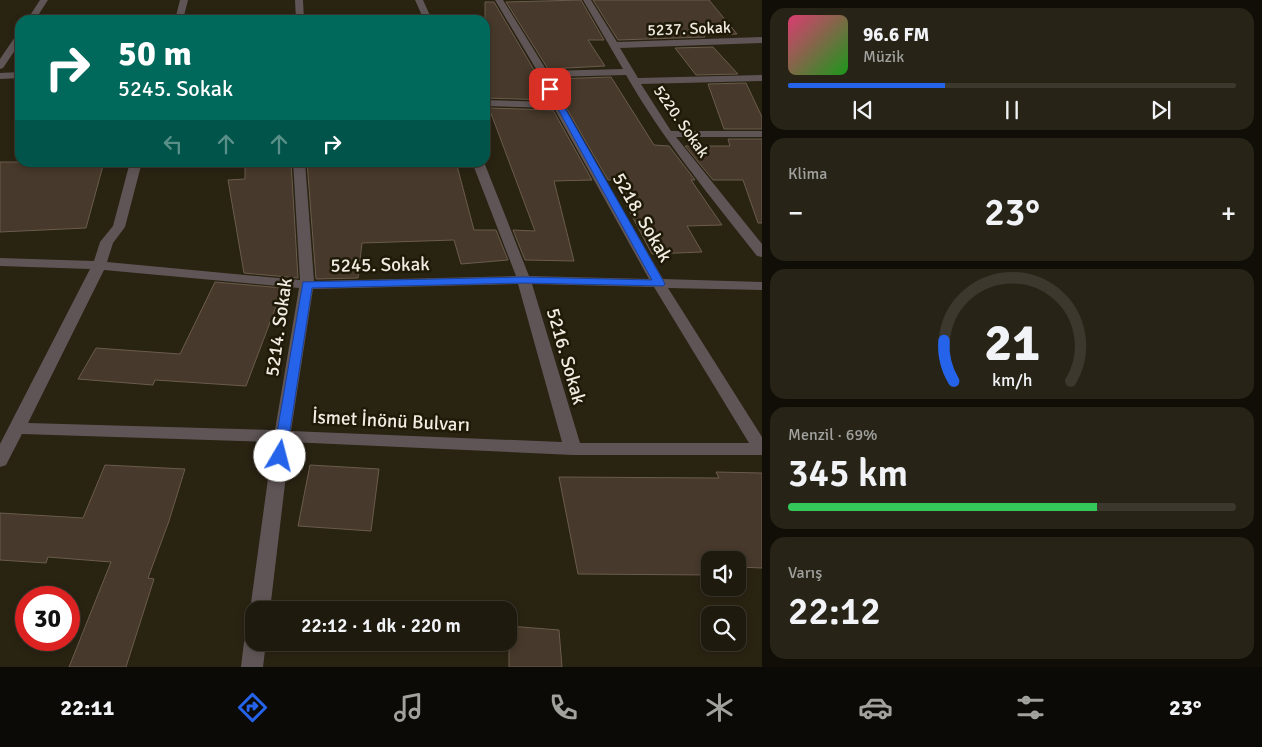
<!DOCTYPE html>
<html lang="tr">
<meta charset="utf-8">
<style>
:root{--surface:#1f1a0e;--page:#272317;--text:#f1f3f6;--muted:#a1a19e;--line:#3c382e;--accent:#2563eb}
body{margin:0;font-family:Signika,sans-serif;background:var(--page);color:var(--text);height:100vh;display:flex;flex-direction:column;font-size:19px;white-space:nowrap}
*{box-sizing:border-box;margin:0}
p{font-size:16px;color:var(--muted)}
.icon{flex:none;width:28px;height:28px;fill:none;stroke:currentColor;stroke-width:2;stroke-linecap:round;stroke-linejoin:round}
.map{position:relative;flex:1;overflow:hidden}
.panel{display:flex;flex-direction:column;gap:8px;padding:8px;background:#110e08;width:500px}
.panel>*{flex:none}
.top-card{position:absolute;left:15px;top:15px;width:475px;height:152px;border-radius:15px;box-shadow:0 2px 8px #0003,0 0 0 1px var(--line);background:#00695c;color:#fff;overflow:hidden}
.buttons{position:absolute;left:701px;top:551px;display:grid;gap:10px}
.buttons a{display:grid;place-items:center;width:45px;height:45px;border-radius:10px;background:var(--surface);box-shadow:0 2px 8px #0003,0 0 0 1px var(--line);font-size:25px}
.speed{position:absolute;left:15px;top:586px;display:flex;gap:10px;font-size:25px;font-weight:700;text-align:center}
.speed>*{display:grid;place-content:center;width:65px;height:65px;border-radius:50%;background:var(--surface);box-shadow:0 2px 8px #0003,0 0 0 1px var(--line);line-height:1}
.speed .limit{border:8px solid #d22;background:#fff;color:#111}
.pin{position:absolute;display:grid;place-items:center;width:42px;height:42px;color:#fff;margin:-21px;border-radius:10px;box-shadow:0 2px 8px #0006}
.me{position:absolute;width:55px;margin:-28px;rotate:8deg;stroke-linejoin:round;filter:drop-shadow(0 0 4px #0008)}
.turn{display:flex;align-items:center;gap:18px;height:105px;padding:0 20px;font-size:22px}
.turn .icon{width:65px;height:65px;stroke-width:2.5}
.turn b{display:block;font-size:35px;line-height:42px}
.lanes{display:flex;align-items:center;height:48px;padding:0 20px;background:#0003;justify-content:center;gap:25px;direction:ltr}
.lanes .off{opacity:.35}
.big{font-size:38px;font-weight:600;line-height:1.1}
.panel .card{flex:1;display:flex;flex-direction:column;justify-content:center;gap:8px;min-width:0;padding:0 18px;border-radius:15px;background:var(--page)}
.panel .dial{align-items:center;gap:0}
.dial svg{height:130px;overflow:visible;fill:none;stroke:var(--line);stroke-width:7;stroke-linecap:round;text-anchor:middle}
.dial text{fill:var(--text);stroke:none}
.song{display:flex;align-items:center;gap:15px}
.cover{width:60px;height:60px;border-radius:8px;background:linear-gradient(135deg,hsl(340 70% 55%),hsl(120 70% 35%))}
.played{height:5px;border-radius:2px;background:linear-gradient(90deg,var(--accent) 35%,var(--line) 35%)}
.keys{display:flex;justify-content:space-around;direction:ltr}
.heat{display:flex;justify-content:space-between;align-items:center;font-size:28px;direction:ltr}
.charge{height:8px;border-radius:4px;background:linear-gradient(90deg,#34c759 69%,var(--line) 0)}
.trip{position:absolute;left:245px;top:601px;width:272px;height:50px;border-radius:15px;background:var(--surface);box-shadow:0 2px 8px #0003,0 0 0 1px var(--line);font-weight:600;line-height:50px;text-align:center}
.tab-bar{display:flex;height:80px;justify-content:space-around;align-items:center;background:#0c0a06;color:var(--muted)}
.tab-bar .icon{width:35px;height:35px}
.tab-bar .on{color:var(--accent)}
.tab-bar b{font-size:22px;color:var(--text)}
main{display:flex;flex:1;min-height:0}
.map>svg:first-child{display:block}
</style>
<main>
<div class="map">
<svg width="762" height="667" viewBox="0 0 762 667">
<rect width="100%" height="100%" fill="#292312"/>
<path fill="#47392b" stroke="#6b5c4d" d="M581,0l23,40h-16l17,26 -57,3 -42,-67z
M593,0h116l28,34 -34,1 2,2 -87,3z
M485,2h9l43,73 11,25 -63,-2z
M713,47l25,27 -42,1 -21,-27z
M611,77l43,68 15,1 26,34h-4l31,45 -35,1 15,26 -50,2 -39,-74h-5l-44,-76 -11,-25z
M746,83l16,34v12h-38l-16,-45z
M489,108l64,2 39,70 -38,1 20,80 -49,-1 -12,-30 22,1z
M728,139h34v84h-4l-15,-43h-30l-28,-34h45z
M0,162h104l-18,66 -86,4z
M245,162h46l7,116 -54,-5 -16,-93 17,-1z
M307,162h149l18,68h22l12,30 -47,4 -7,-24 -92,3 -4,35 -42,1z
M215,282l68,6 -37,98 -91,-6 -2,5 -75,-6 18,-31 84,6z
M105,465l80,4 -16,52 -21,57 6,1 -28,88h-57l42,-105 -63,-5 -2,6 -46,-3v-47l83,5z
M310,465l69,4 -8,62 -73,-5z
M716,472l46,1v95l-24,-1v-7h-28v15l-132,-1 -19,-97 160,1z
M509,626l50,4 3,37h-53z"/>
<g fill="none" stroke-linecap="round" stroke-linejoin="round">
<path fill="#5f5556" fill-rule="evenodd" d="M40,0h8l-13,20h-8z
M180,0h8l-5,20h-8z
M295,0h8l1,20h-8z
M415,0h8l9,20h-8z
M495,0h8l44,71 76,-2 -40,-69h8l26,42 145,-5v6l-142,5 18,30 124,-3v6l-121,3 30,47h91v6h-86l86,107v13l-5,-1c-46,-59 -94,-116 -131,-181l-76,2 12,28 101,174 99,3v8l-94,-2 94,149v18h-189l-283,-13 -20,168h-16v6l-4,-6 23,-168 -251,-8 -16,31 -6,2v-23l90,-175 -90,-3v-8l94,3 6,-19 13,-16 17,-64h12l-17,65 -12,16 -6,19 193,18 -7,-118h12l9,119 202,-5 -44,-114h12l45,114 120,3 -95,-171 -69,-2v-6l66,2 -12,-28zM104,270l195,18 -24,142 -247,-7zM518,284l44,158 -271,-11 22,-142zM532,284l122,3 95,156h-169z
M20,33v10l-17,25 -3,1v-10l17,-25z
M20,72v6l-20,1v-6z
M254,633v9h12l-3,25h-22l3,-25 3,-6z"/>
</g>
<path fill="#2563eb" stroke="#184099" d="M550,87l4,2 111,195 -2,2 -139,-3 -212,5 -26,168 -2,3h-9l-2,-3 30,-174 221,-5 128,3 -105,-191z"/>
<g text-anchor="middle" stroke-width="5" stroke-linejoin="round" paint-order="stroke">
<g font-size="16" fill="#f0ece1" stroke="#1f1908">
<text transform="translate(689 28) rotate(-2)" y="6">5237. Sokak</text>
<text transform="translate(682 121) rotate(55)" y="6">5220. Sokak</text>
</g>
<g font-size="19" fill="#f0ece1" stroke="#1f1908">
<text transform="translate(643 217) rotate(60)" y="7">5218. Sokak</text>
<text transform="translate(380 264) rotate(-1)" y="7">5245. Sokak</text>
<text transform="translate(278 327) rotate(-82)" y="7">5214. Sokak</text>
<text transform="translate(567 356) rotate(74)" y="7">5216. Sokak</text>
<text transform="translate(391 420) rotate(3)" y="7">İsmet İnönü Bulvarı</text>
</g>
</g>
</svg>
<div class="buttons">
<a><svg class="icon" aria-label="sound" viewBox="0 0 24 24"><path d="M4 9h4l5-4v14l-5-4H4zM17 9q2 3 0 6"/></svg></a>
<a><svg class="icon" aria-label="search" viewBox="0 0 24 24"><circle cx="10" cy="10" r="6"/><path d="M15 15l6 6"/></svg></a>
</div>
<div class="speed"><div class="limit">30</div></div>
<div class="pin" style="left:550px;top:89px;background:#d93025"><svg class="icon" aria-label="arrive" viewBox="0 0 24 24"><path d="M6 21V4h12l-3 4 3 4H6"/></svg></div>
<svg class="me" style="left:280px;top:456px" viewBox="-20 -20 40 40"><circle r="19" fill="#fff"/><path d="M0-13L10 11 0 6-10 11z" fill="#2563eb"/></svg>
<div class="trip">22:12 · 1 dk · 220 m</div>
<div class="top-card">
<div class="turn"><svg class="icon" aria-label="right" viewBox="0 0 24 24"><path d="M7 20v-9h11M14 6l5 5-5 5"/></svg><div><b>50 m</b>5245. Sokak</div></div>
<div class="lanes"><svg class="icon off" aria-label="left" viewBox="0 0 24 24"><path d="M17 20v-9H6M10 6l-5 5 5 5"/></svg><svg class="icon off" aria-label="ahead" viewBox="0 0 24 24"><path d="M12 20V5M6 11l6-6 6 6"/></svg><svg class="icon off" aria-label="ahead" viewBox="0 0 24 24"><path d="M12 20V5M6 11l6-6 6 6"/></svg><svg class="icon" aria-label="right" viewBox="0 0 24 24"><path d="M7 20v-9h11M14 6l5 5-5 5"/></svg></div>
</div>
</div>
<section class="panel">
<div class="card">
<div class="song"><i class="cover"></i><div><b>96.6 FM</b><p>Müzik</p></div></div>
<div class="played"></div>
<div class="keys"><svg class="icon" aria-label="previous" viewBox="0 0 24 24"><path d="M18 5L8 12l10 7zM5 5v14"/></svg><svg class="icon" aria-label="pause" viewBox="0 0 24 24"><path d="M8 5v14M16 5v14"/></svg><svg class="icon" aria-label="next" viewBox="0 0 24 24"><path d="M6 5l10 7-10 7zM19 5v14"/></svg></div>
</div>
<div class="card"><p>Klima</p>
<div class="heat"><a>−</a><b class="big">23°</b><a>+</a></div>
</div>
<div class="card dial"><svg viewBox="0 0 100 80">
<path d="M14 69A42 42 0 1 1 86 69"/>
<path d="M14 69A42 42 0 0 1 8 44" stroke="#2563eb"/>
<text x="50" y="56" font-size="32" font-weight="700">21</text>
<text x="50" y="72" font-size="11">km/h</text>
</svg></div>
<div class="card"><p>Menzil · 69%</p><b class="big">345 km</b><div class="charge"></div></div>
<div class="card"><p>Varış</p><b class="big">22:12</b></div>
</section>
</main>
<nav class="tab-bar">
<b>22:11</b>
<svg class="icon on" aria-label="directions" viewBox="0 0 24 24"><path d="M12 3l9 9-9 9-9-9zM9 14v-3h6M13 9l2 2-2 2"/></svg>
<svg class="icon" aria-label="music" viewBox="0 0 24 24"><path d="M9 18V5l10-2v13"/><circle cx="6" cy="18" r="3"/><circle cx="16" cy="16" r="3"/></svg>
<svg class="icon" aria-label="phone" viewBox="0 0 24 24"><path d="M5 4h4l2 5-3 2q2 4 5 5l2-3 5 2v4C11 20 4 13 5 4z"/></svg>
<svg class="icon" aria-label="climate" viewBox="0 0 24 24"><path d="M12 3v18M4 7l16 10M4 17L20 7"/></svg>
<svg class="icon" aria-label="car" viewBox="0 0 24 24"><path d="M5 17H2v-5l4-1 3-4h7l3 4 3 1v5h-3M9 17h6M6 11h13"/><circle cx="7" cy="17" r="2"/><circle cx="17" cy="17" r="2"/></svg>
<svg class="icon" aria-label="filters" viewBox="0 0 24 24"><path d="M4 7h16M4 17h16"/><circle cx="9" cy="7" r="2"/><circle cx="15" cy="17" r="2"/></svg>
<b>23°</b>
</nav>
